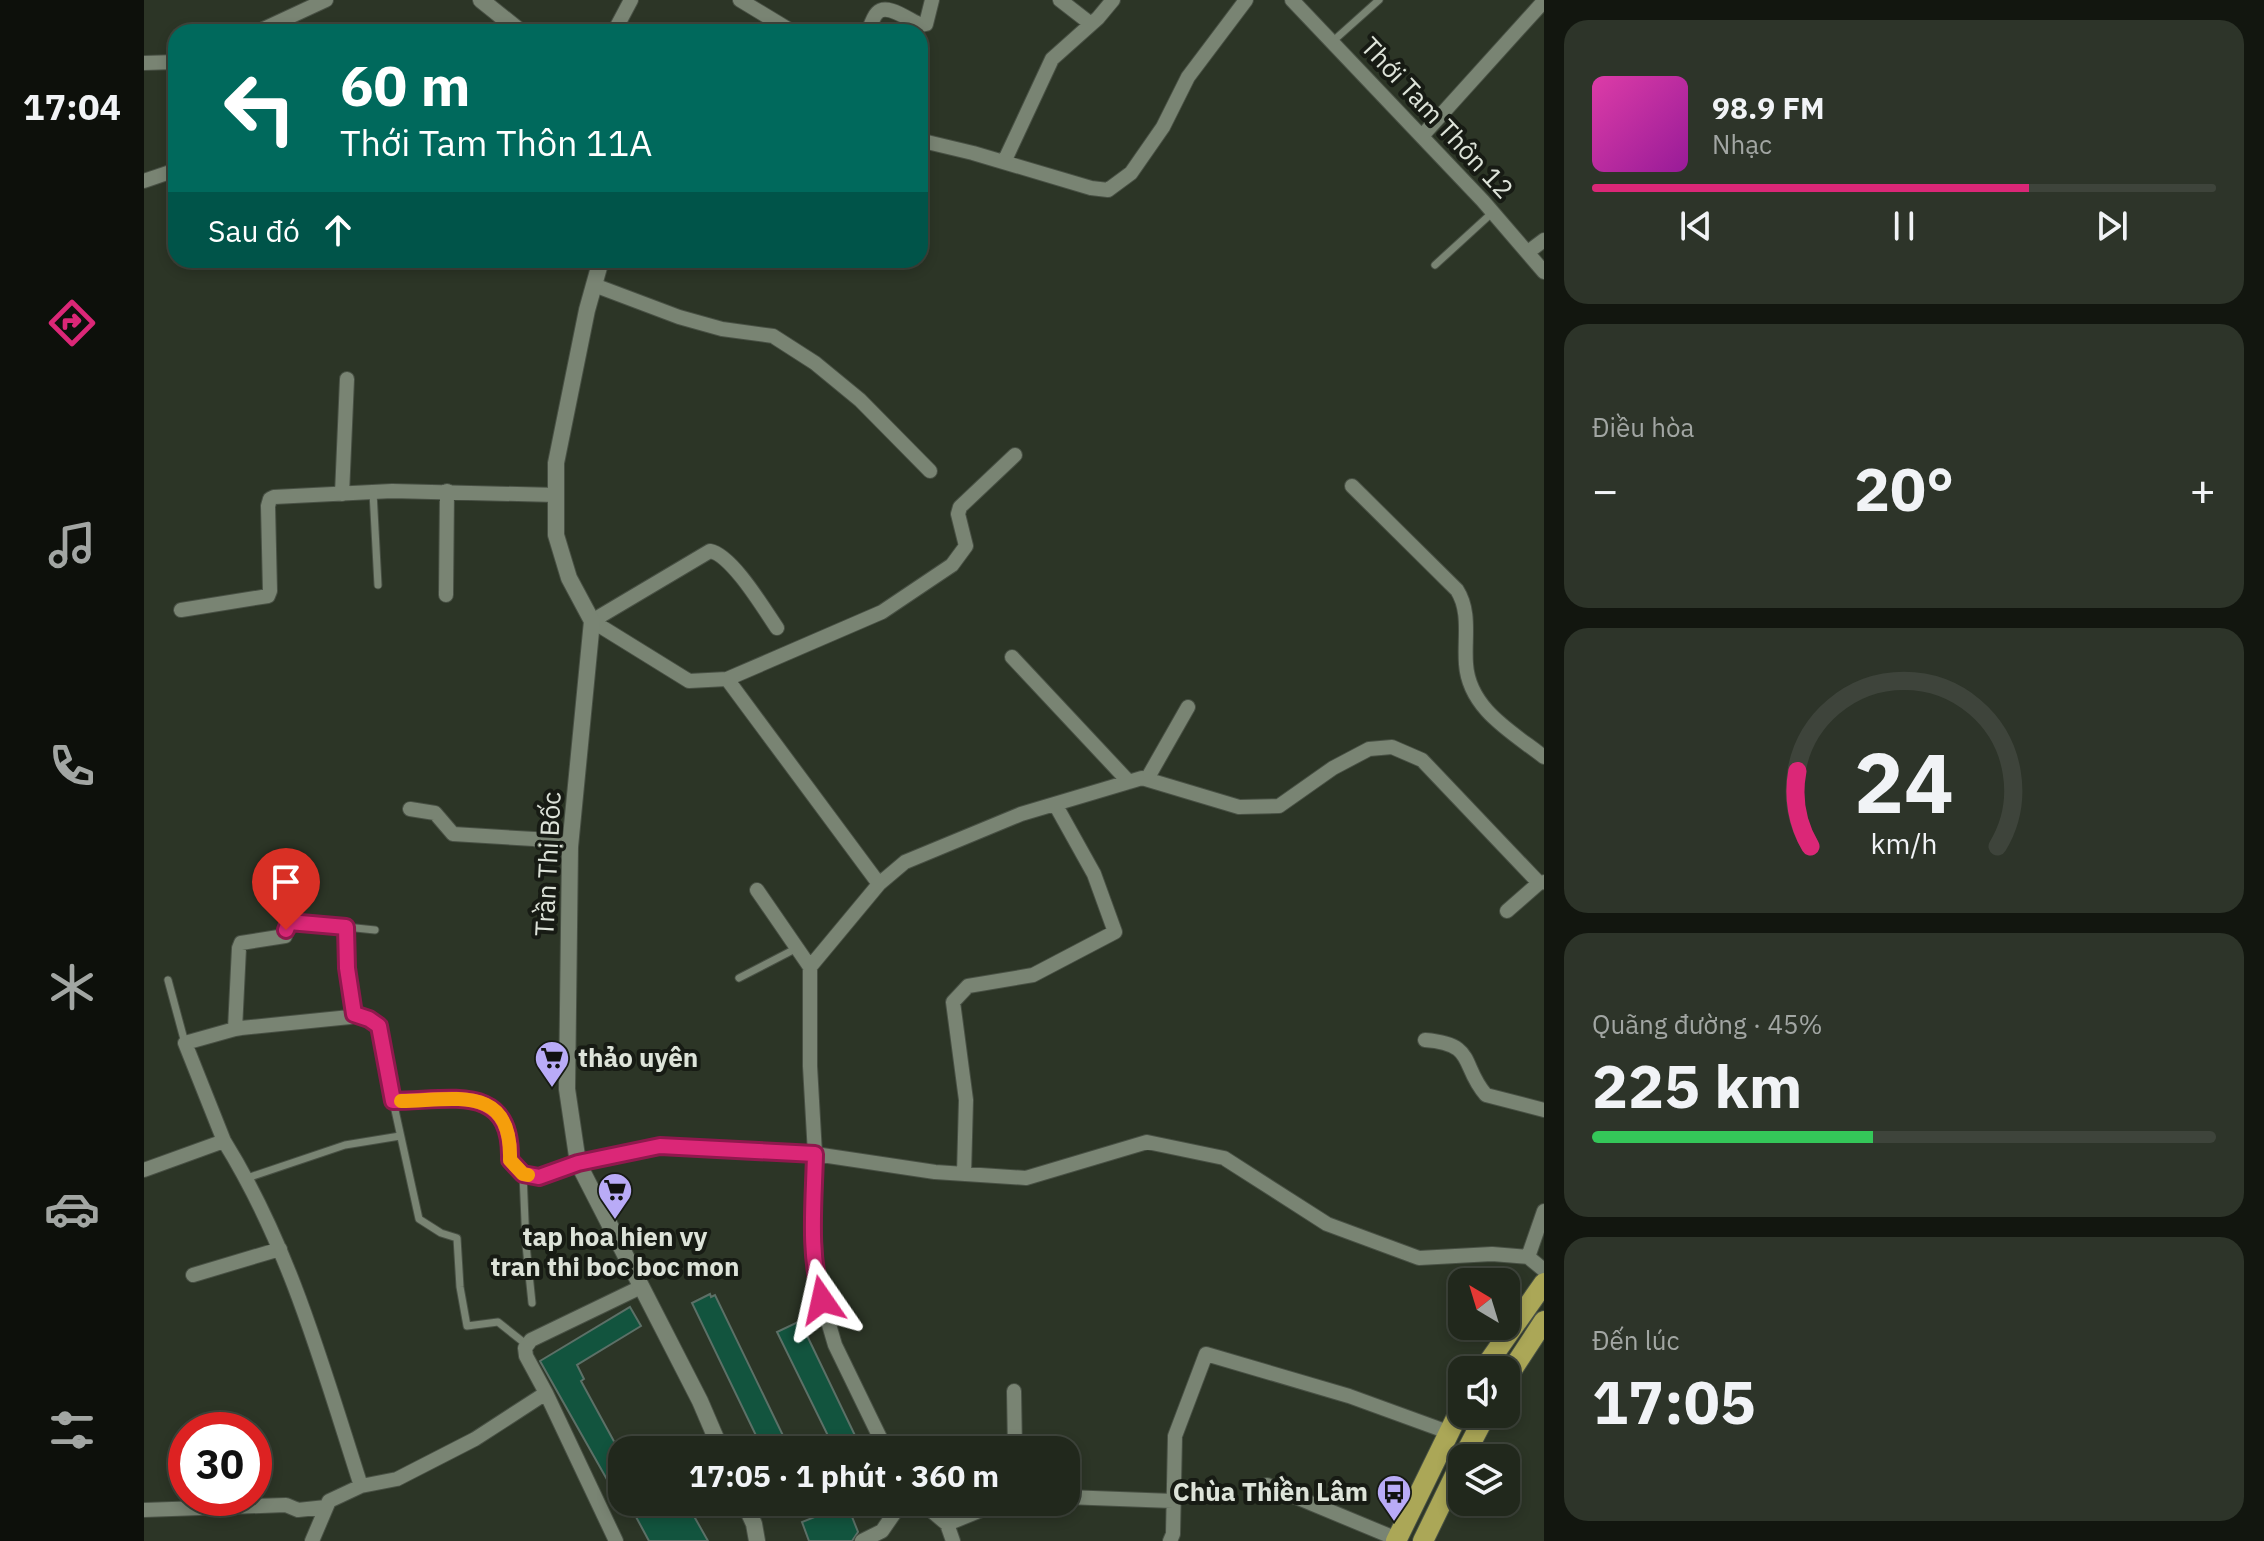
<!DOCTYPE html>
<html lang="vi">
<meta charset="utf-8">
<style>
:root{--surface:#21281c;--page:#2d3429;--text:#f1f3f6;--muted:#a2a6a3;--line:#3e443b;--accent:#db2777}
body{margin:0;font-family:"IBM Plex Sans",sans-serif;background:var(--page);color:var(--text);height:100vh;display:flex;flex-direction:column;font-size:30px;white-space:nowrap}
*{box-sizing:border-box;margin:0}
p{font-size:26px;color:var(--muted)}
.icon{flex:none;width:44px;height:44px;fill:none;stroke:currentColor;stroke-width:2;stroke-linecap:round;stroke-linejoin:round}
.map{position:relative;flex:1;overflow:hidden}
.details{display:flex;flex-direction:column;gap:20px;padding:20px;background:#12160f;width:720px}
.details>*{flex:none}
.guide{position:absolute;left:24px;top:24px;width:760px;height:244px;border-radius:24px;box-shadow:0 4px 12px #0003,0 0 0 2px var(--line);background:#00695c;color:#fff;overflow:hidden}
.needle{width:52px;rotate:322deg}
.tools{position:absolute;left:1304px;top:1268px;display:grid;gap:16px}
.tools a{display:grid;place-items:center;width:72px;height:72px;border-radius:16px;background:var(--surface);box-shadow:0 4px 12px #0003,0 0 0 2px var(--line);font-size:40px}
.speed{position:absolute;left:24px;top:1412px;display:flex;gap:16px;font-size:40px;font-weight:700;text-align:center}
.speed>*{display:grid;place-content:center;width:104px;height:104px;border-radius:50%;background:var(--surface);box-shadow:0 4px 12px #0003,0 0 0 2px var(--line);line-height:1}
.speed .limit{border:12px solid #d22;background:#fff;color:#111}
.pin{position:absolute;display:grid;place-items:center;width:68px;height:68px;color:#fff;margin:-82px -34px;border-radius:50% 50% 50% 0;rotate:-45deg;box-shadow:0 0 8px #0007}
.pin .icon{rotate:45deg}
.me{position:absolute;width:88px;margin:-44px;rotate:349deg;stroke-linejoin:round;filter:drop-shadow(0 0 6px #0008)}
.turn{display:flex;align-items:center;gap:28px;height:168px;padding:0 40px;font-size:36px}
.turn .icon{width:104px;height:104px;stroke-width:2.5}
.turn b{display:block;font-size:56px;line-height:68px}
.then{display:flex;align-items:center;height:76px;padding:0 40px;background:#0003;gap:16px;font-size:30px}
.big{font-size:60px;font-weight:700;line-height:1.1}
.details .card{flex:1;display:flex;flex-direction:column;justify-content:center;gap:12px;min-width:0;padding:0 28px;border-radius:24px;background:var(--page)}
.details .dial{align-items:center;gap:0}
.dial svg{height:208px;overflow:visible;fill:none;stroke:var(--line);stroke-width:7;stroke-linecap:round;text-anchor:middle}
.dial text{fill:var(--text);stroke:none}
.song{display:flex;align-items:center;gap:24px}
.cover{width:96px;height:96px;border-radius:12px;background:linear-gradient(135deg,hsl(320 70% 55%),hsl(300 70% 35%))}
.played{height:8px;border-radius:4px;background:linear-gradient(90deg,var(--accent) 70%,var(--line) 70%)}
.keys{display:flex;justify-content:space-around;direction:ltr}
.heat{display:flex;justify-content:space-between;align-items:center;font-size:44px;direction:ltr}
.charge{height:12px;border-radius:6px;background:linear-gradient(90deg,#34c759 45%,var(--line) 0)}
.trip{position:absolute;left:464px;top:1436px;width:472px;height:80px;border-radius:24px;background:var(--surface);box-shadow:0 4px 12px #0003,0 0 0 2px var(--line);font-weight:700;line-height:80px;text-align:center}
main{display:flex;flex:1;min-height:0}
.dock{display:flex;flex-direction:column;width:144px;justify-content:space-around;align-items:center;background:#0d100b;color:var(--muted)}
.dock .icon{width:56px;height:56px}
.dock .current{color:var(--accent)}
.dock b{font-size:36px;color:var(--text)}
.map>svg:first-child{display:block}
</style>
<main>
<nav class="dock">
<b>17:04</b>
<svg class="icon current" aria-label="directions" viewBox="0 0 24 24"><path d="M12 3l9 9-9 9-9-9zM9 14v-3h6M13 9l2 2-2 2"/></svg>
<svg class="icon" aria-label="music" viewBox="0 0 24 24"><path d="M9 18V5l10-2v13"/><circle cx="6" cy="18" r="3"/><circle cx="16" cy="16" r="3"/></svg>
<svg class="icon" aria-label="phone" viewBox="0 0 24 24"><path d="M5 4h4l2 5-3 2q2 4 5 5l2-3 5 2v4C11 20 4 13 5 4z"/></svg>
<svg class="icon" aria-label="climate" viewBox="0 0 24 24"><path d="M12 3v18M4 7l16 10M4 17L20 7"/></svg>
<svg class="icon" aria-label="car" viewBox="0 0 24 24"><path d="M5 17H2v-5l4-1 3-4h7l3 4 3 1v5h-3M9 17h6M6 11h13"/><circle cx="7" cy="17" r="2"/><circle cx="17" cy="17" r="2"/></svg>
<svg class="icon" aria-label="filters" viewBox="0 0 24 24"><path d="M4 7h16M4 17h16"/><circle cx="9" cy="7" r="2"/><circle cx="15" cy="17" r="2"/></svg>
</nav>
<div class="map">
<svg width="1400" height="1541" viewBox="0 0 1400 1541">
<rect width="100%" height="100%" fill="#2c3526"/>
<path fill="#12543e" stroke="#5c7067" stroke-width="2" d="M566,1294l1,3 4,-2 75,155h-27l-71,-147z
M486,1307l11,19 -64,39 7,14 -3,2 41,75v50l-82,-145z
M656,1321l62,129h-27l-58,-118z
M484,1502h58l22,39h-59z
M703,1504l11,28 -6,9h-43l-7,-19z"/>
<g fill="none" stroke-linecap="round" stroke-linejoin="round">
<g stroke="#485044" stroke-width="9">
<path id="service" d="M1188,42l47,-42
M1291,265l58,-53
M229,492l5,93
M202,927l29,3
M595,978l58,-30
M24,980l17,63
M210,1014l15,5 10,7 14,75c25,0 89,-8 106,11 12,14 11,31 11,48 21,28 41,13 67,3
M249,1101l26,118 22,14 16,5 3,49 7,39 31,-4 29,23
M379,1174l3,71 6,58
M103,1178l98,-33 55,-9"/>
</g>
<g stroke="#485044" stroke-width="16">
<path id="minor" d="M596,0l53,32
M916,0l31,24
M1148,0l191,201 61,71
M113,32l69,-32
M470,32l17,-32
M724,32c2,-5 5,-15 9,-19 10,-11 33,8 44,12l5,-1 6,-24
M0,63l32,-1
M1278,136l122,-135
M783,142l46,11 118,35 17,2 23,-17 32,-46 25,-50 58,-77
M860,162l48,-103 46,-41 15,-18
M0,181l32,-11
M1384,252l16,-12
M450,285l85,32 43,12 51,7 42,27 45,37 70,71
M1208,486l105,104c14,22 7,49 9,74 3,45 46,68 78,93
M198,494l5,-115
M302,595l1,-104
M37,610l87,-14 2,-5 -2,-85 2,-7 4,-2 118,-6 164,4
M633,628c-13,-19 -45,-73 -67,-77l-118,70 97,60 38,-2 155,-67 70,-47 14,-19 -8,-32 2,-7 55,-52
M868,657l117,125
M583,679l152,205
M1003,779l41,-72
M266,809l25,4 18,21 81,5 36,6
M613,890l53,77
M1363,911l32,-28
M1281,1040c52,4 35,25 61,55l58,15
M80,1141l-39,-98 50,-14 6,-1 109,-11 4,-9 -7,-40 -1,-41 -57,-5 -4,14 -44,7 -2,5 -4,81
M434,1163l82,-17 155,8 120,18 91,6 121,-36 77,16 103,66 92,34 73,-4 36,3 16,13
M0,1170l80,-29c66,106 99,227 137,345l36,-7 78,-40 71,-46 -20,-37 -1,-8 6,-8 110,-53
M820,1174l2,-74 -13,-98 15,-16 65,-11 82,-43 -21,-58 -39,-70
M1384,1257l16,-46
M49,1275l87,-26
M870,1391l1,59
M402,1393l70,148
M742,1450l-51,-105 -20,-68 -2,-43 2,-80 -5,-88v-99l69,-83 26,-22 116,-48 121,-36 97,29 40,-1 54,-38 36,-19 23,-2 30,13 117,123 5,-1
M1123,1485l130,54
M922,1497l107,4
M777,1502l26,22 6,17
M0,1510l142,-5 12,5 28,-3
M803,1524l54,-22
M168,1541l17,-40 32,-15
M718,1541l20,-10 20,-29
M1026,1541l3,-7 2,-98 31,-82 143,42 99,36"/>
</g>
<g stroke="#485044" stroke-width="18">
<path id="tertiary" d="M337,0l40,32
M457,260l-14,50 -31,153v72l13,43 23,43 -22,226 -3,242 11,74 122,238 21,49
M600,1502l10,22 3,17"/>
</g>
<g stroke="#485044" stroke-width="22">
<path id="primary" d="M1339,1370l61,-87
M1362,1379l38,-58
M1319,1458l23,-44
M1252,1541l66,-135
M1279,1541l39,-80"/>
</g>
<use href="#service" stroke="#798473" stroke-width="7"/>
<use href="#minor" stroke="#798473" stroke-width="14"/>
<use href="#tertiary" stroke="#798473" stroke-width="16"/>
<use href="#primary" stroke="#aba757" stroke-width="20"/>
</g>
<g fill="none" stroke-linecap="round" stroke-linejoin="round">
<g stroke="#8e194d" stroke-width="20">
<path id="route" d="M142,930l3,-8 57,5 1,41 7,46 15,5 10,7 14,75c57,0 119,-20 117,59l13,14 16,3 39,-14 82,-17 155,8c-1,48 -7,99 7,146"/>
</g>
<use href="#route" stroke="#db2777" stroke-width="14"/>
<path stroke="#f59e0b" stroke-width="14" d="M257,1101c56,-1 111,-17 109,59l13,14 5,1"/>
</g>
<defs>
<g id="supermarket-pin" transform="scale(1.8)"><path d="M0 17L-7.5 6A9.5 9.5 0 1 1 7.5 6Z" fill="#b9abf7" stroke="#171b14"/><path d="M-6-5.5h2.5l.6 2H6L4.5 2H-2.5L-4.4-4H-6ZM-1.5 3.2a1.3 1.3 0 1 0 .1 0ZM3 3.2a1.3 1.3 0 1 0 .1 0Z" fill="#111"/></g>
<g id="bus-pin" transform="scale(1.8)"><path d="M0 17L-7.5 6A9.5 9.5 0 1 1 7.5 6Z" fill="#b9abf7" stroke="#171b14"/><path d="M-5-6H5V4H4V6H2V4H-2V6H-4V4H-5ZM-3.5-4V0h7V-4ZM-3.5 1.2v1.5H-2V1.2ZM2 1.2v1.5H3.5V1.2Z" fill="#111"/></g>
</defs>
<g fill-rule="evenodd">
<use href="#supermarket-pin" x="408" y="1058"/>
<use href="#supermarket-pin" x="471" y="1190"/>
<use href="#bus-pin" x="1250" y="1492"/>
</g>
<g text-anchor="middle" stroke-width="8" stroke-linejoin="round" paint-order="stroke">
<g font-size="26" fill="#dde3d9" stroke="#171b14">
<text transform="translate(1293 118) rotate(47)" y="9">Thới Tam Thôn 12</text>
<text transform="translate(404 864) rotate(-87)" y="9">Trần Thị Bốc</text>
</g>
<g font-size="26" font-weight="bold" fill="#dde3d9" stroke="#171b14" text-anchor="start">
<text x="434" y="1067">thảo uyên</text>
<text x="471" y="1246" text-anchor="middle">tap hoa hien vy<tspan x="471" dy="30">tran thi boc boc mon</tspan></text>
<text x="1224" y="1501" text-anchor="end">Chùa Thiền Lâm</text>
</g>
</g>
</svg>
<div class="tools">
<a><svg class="needle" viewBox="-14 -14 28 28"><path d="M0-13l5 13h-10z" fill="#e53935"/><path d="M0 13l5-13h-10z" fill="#a2a6a3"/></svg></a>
<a><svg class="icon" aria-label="sound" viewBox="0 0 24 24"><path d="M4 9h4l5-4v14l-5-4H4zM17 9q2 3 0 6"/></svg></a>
<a><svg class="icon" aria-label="layers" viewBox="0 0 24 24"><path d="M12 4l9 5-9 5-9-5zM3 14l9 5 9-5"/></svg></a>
</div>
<div class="speed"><div class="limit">30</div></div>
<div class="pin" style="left:142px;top:930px;background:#d93025"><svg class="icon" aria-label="arrive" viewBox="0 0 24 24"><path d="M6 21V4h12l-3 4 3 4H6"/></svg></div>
<svg class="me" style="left:678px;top:1300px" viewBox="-20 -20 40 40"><path d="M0-17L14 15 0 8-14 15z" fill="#db2777" stroke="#fff" stroke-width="4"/></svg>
<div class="trip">17:05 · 1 phút · 360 m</div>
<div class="guide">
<div class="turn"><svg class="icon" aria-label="left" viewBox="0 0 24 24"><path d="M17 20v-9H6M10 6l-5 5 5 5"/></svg><div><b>60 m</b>Thới Tam Thôn 11A</div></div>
<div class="then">Sau đó<svg class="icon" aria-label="ahead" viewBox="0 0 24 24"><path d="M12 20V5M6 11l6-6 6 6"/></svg></div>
</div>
</div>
<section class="details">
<div class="card">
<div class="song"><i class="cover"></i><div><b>98.9 FM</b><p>Nhạc</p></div></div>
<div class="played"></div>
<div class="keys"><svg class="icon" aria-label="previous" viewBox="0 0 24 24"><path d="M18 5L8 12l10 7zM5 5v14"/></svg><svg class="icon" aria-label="pause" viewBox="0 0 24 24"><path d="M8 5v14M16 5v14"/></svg><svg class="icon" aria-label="next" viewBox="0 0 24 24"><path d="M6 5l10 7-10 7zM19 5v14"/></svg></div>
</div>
<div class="card"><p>Điều hòa</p>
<div class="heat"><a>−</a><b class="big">20°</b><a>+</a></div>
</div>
<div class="card dial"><svg viewBox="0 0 100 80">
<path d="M14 69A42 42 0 1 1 86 69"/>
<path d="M14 69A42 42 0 0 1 9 40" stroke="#db2777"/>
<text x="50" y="56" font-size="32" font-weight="700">24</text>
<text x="50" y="72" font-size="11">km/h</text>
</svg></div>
<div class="card"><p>Quãng đường · 45%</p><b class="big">225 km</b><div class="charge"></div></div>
<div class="card"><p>Đến lúc</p><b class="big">17:05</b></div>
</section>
</main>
